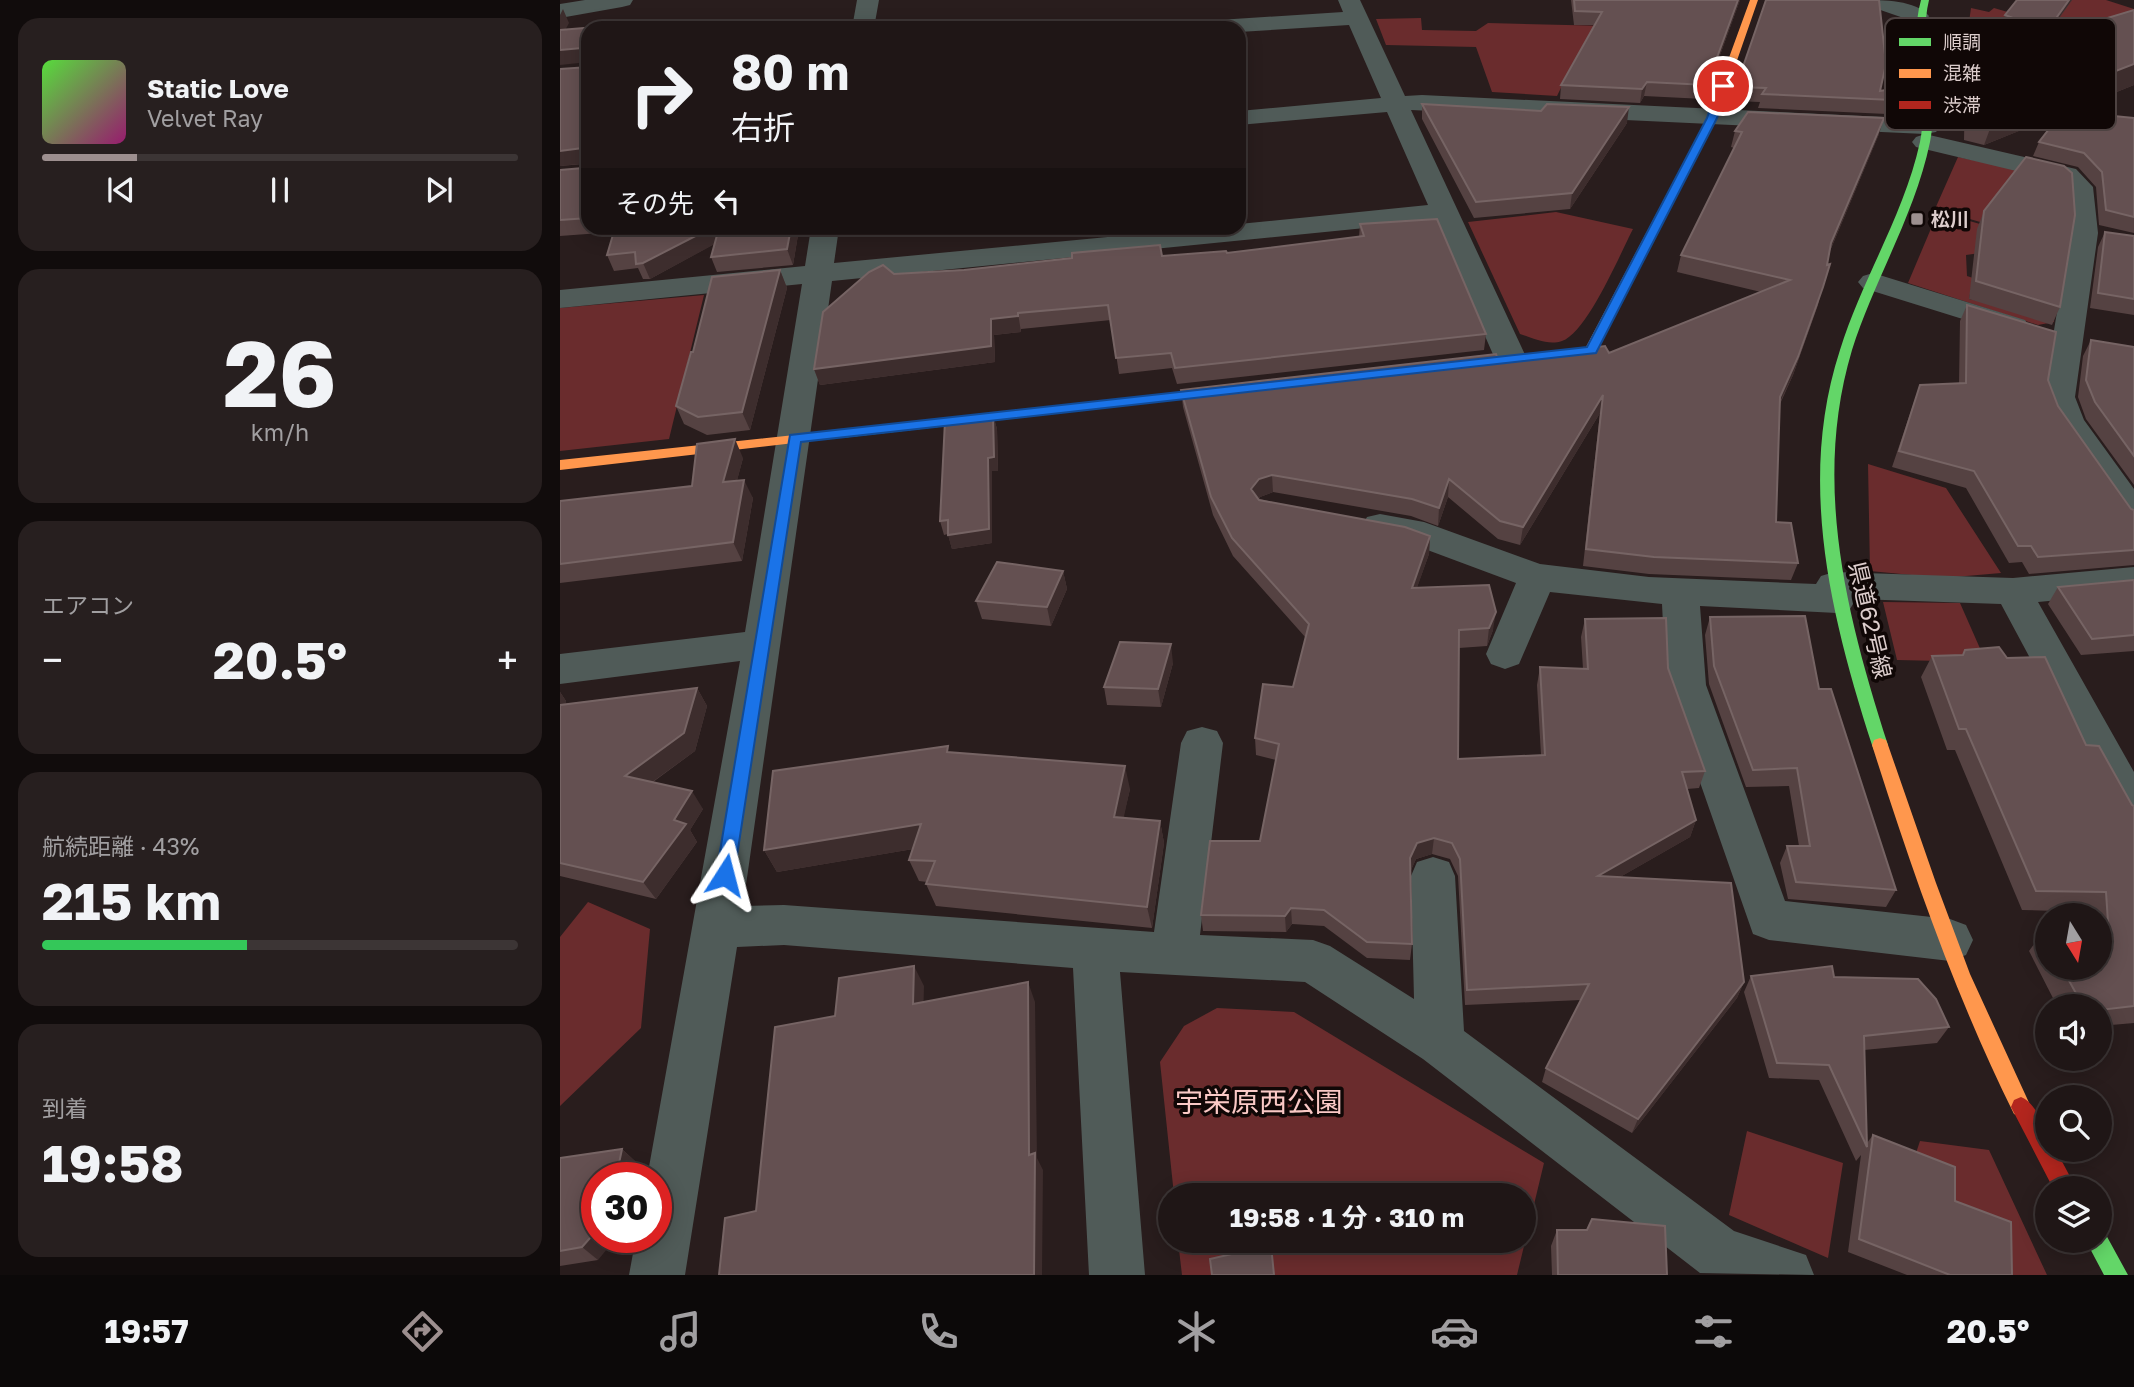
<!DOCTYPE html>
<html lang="ja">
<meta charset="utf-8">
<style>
:root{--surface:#1f1616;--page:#271f1f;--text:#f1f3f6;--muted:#a19fa1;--line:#3c3535;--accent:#9d8f8f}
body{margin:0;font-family:"Golos Text","Noto Sans JP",sans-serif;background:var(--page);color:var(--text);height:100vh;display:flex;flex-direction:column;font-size:26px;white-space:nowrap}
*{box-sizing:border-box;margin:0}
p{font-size:23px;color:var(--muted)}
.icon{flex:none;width:38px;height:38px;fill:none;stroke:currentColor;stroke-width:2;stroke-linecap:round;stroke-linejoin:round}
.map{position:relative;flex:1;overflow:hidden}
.sheet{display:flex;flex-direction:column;gap:18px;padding:18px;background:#110c0c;width:560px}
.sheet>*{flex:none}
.guide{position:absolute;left:21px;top:21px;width:665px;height:214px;border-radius:21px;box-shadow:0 4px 18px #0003,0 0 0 2px var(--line);background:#1f1616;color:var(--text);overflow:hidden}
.needle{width:46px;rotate:169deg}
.fabs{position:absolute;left:1475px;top:903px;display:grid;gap:14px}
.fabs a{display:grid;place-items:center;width:77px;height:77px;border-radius:50%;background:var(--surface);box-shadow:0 4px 18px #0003,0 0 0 2px var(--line);font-size:35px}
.speed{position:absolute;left:21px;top:1162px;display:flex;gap:14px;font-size:35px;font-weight:700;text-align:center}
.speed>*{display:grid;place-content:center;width:91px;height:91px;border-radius:50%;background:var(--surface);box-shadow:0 4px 18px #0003,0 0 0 2px var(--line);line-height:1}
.speed .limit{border:10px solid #d22;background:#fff;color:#111}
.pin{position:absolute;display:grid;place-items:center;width:60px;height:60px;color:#fff;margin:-30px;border:4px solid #fff;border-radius:50%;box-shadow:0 2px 7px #0007}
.me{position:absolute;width:77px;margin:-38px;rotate:9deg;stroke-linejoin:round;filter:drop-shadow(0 0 5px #0008)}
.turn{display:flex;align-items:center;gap:24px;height:147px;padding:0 35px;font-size:32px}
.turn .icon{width:91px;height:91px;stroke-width:2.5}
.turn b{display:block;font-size:49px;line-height:60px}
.then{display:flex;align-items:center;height:66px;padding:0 35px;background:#0003;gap:14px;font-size:26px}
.big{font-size:52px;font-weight:700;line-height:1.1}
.sheet .card{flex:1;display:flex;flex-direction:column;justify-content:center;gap:10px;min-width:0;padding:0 24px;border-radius:21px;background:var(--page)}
.sheet .dial{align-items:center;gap:0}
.dial b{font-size:91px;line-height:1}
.song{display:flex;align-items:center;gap:21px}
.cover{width:84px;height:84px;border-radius:10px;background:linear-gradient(135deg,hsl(110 70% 55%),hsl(320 70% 35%))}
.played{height:7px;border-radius:4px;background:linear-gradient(90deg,var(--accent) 20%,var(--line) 20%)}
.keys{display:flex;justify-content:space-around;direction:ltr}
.heat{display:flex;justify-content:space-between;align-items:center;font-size:38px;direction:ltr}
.charge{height:10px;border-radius:5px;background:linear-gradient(90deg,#34c759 43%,var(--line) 0)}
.trip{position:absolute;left:598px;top:1183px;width:378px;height:70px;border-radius:35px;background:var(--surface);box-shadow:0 4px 18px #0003,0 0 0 2px var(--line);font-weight:700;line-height:70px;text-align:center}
.menu{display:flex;height:112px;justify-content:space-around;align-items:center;background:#0c0909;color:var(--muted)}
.menu .icon{width:49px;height:49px}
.menu .current{color:var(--accent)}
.menu b{font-size:32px;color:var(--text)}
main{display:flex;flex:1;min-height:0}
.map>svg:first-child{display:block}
</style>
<main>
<section class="sheet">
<div class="card">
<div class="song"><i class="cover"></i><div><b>Static Love</b><p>Velvet Ray</p></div></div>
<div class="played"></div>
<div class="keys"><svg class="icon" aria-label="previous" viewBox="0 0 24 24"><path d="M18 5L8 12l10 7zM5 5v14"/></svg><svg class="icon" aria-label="pause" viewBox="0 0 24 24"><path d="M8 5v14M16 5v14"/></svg><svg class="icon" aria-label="next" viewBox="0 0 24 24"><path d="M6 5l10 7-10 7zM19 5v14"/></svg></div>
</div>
<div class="card dial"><b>26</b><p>km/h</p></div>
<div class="card"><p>エアコン</p>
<div class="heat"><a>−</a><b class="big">20.5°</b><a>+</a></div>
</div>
<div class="card"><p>航続距離 · 43%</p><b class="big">215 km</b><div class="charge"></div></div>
<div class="card"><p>到着</p><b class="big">19:58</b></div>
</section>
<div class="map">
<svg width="1574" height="1275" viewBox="0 0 1574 1275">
<rect width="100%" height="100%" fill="#291d1d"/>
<path fill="#6a2c2d" d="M1468,0h78l28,9v21l-66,5 -89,27 -38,-7 -1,-31 29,-2 2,-14 18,4 5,-4 17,5z
M861,18l1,12 54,1 12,-8 164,4 -60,16 -18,18 -17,35 -65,-4 -16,-45 -90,-2 -10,-26z
M1398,157l87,18 15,70 -125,-36z
M996,212l77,17c-13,25 -46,104 -71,112 -14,5 -29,-3 -42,-7l-52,-112z
M1378,212l49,14 -7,27 -14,2 1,21 6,2 -4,21 84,18 1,5 -16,3 -130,-42z
M144,295l-35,144 -109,12v-143z
M1308,464l78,24 55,85 -58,5 -73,-7z
M1323,602l77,1 26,59 -89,-2z
M28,902l62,27 -9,99 -81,78v-169z
M657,1008l77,4 250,151 -27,112h-335l-4,-34h346v-46h-350l-14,-133 24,-36z
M1187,1131l96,32 -15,95 -99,-43z
M1360,1141l69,9 58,125h-41l-92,-116z"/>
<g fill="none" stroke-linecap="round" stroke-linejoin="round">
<path fill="#505b58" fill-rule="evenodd" d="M25,0h48l-3,5 -8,2 -62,11v-14z
M297,0h22l-5,28h-22z
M778,0h22l45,96 17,-1 505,24 9,3 4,5 -4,5 -11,2 151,35 17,18 5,46 -23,164 9,23 50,69v38l-12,-4 -70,-101 -9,-25 27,-164 -3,-44 -9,-8 -142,-34 -4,-5 4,-5 9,-3 -514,-24 116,249 -5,7 -11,2 -11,-2 -5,-7 -60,-138 -603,60 -89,625 41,-1 370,27 27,-189 6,-12 15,-4 15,4 6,12 -23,192 113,5 17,6 84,53 -3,-123 6,-14 16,-5 16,5 6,14 9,155 270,200 72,24 8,20 -114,-2 -277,-214 -118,-77 -185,-10 25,303h-56l-16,-307 -289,-23 -47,2 -52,328h-56l7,-38h20v-59h-9l93,-517 -180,23v-30l185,-22 57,-348 -242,24v-18l245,-24 6,-38h28l-5,35 368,-35h37v-4l189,-19 -41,-93 -148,13v-14l142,-13 -32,-73 -110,7v-4h-47l3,-5 8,-2 140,-9z
M1303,0c20,0 53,0 66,16l-3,5 -8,2 -52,-18z
M1313,273l152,47 4,6 -4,6 -11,3 -151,-47 -5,-6 5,-6z
M820,514l44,8 116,42 109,13 167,7 5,-8 13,-4 179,6 121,-11v26l-96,9 96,170v57l-15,-5 -118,-220 -145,-5 -6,10 -13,4 -137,-7 6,79 79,216 165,18 16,6 7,15 -7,15 -16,6 -181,-21 -16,-6 -87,-249 -4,-81 -112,-12 -31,72 -14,5 -14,-5 -5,-10 30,-71 -110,-41 -39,-7 -5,-9 5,-9z"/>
<path fill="#63d668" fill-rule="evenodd" d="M1361,0h8c-12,51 11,93 1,142 -15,73 -56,138 -78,208 -40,134 -5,267 36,395l-2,5 -6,2 -6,-2 -2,-5c-41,-128 -75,-263 -32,-395 22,-71 64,-135 80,-208 10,-49 -13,-91 1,-142z
M674,386l7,4 -2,3 -398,45 -7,-4 7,-4z
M1540,1231l5,2 23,42h-24l-18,-34h14z"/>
<path fill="#ff974d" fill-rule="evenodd" d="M1190,0h8l-41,118 -120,232 -6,4 -51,5v-6l46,-6 121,-229z
M281,430l7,4 -2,3 -286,33v-10z
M1320,738l6,2 2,5 48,138 34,91 61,133 -3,7 -7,3 -7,-3c-59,-119 -102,-243 -142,-369l2,-5z"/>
<path fill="#b3261e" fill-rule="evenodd" d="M1461,1097c17,7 27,36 27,53h8l20,38h-23l-42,-81 3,-7z"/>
</g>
<path fill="#554242" d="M1011,0h169l-36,99 -60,-3 -4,7 -80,-4 1,-14 34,-60h-21z
M1457,0h55l-28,39 -42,-16 3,-8z
M1574,10v75l-67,27 67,6v115l-35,-8 -3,-38 -18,-20 -45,-11 6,-14 22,-28 -77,31 -20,-5 1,-52 9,-26 103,-20 7,-17z
M28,67v161h214l-1,7h-3l-5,30 -76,7 -6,-15 3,-13 -64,35h-7l-5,-11 -24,3 -7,-16 7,-23 -54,4v-66l23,-2v-4l-23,2v-97z
M1176,87l144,4 17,-3 -10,26 -129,-6 2,-6 -27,-1z
M862,104l205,19 -57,86 -96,9 -52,-99z
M1175,131l144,3 -49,117 -12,54 -25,70 -13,29 -4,118 22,41 -7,17 -142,-6 -66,-8 17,-153 -80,132 -22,-6 -50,-42 -10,29 -27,-10 -138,-24 -13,5 -1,2 171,37 -1,18 -12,33 76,43 -6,16 -28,2 -1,111 83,-4 -4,-70 3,-18 43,2 -2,-32 4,-18 83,49 37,103 -6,17 -12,1 9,31 -6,17 -70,40 124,105 -7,16 -105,135 -90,-51 4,-14 35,-68 -116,5 -7,-129 -8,-17 -18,-5 -16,5 -6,13 2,72 -2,16 -43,-2 -43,-32 -32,-2 -6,8 -83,-1 -2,-16 59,-74 16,-81 -20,-5 -1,-17 38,-51 13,-49 -73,-82 -20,-41 -30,-108 -2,-17 317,-30 111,-7 152,-61 -84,-20 4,-17 53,-107 -3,-1z
M1424,211l76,96 -8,18 -83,-26 8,-70z
M800,224l126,110 -2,16 -307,34 -5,-16 -53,6 -8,-54 -90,9v3l-27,3 1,27 -175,23 -6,-16 80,-95 268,-18 65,-3 132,-16z
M1545,232l29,4v79l-44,-7 8,-61z
M220,270l7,18 -37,142 -43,5 -23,-11 -8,-18 17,-54z
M1407,305l81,75 10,26 73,103 3,1v55l-105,9 -7,-12 -13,1 -43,-75 -74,-21 22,-65 6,-17 39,-1 1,-63z
M1531,340l43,7v138l-48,-66 -8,-22 5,-41z
M433,415l4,14 1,42h-6v72l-40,6 -4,-15 -4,1 -4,-14z
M183,458l-6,22 16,18 -11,63 -182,22v-82l132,-15z
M503,571l4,18 -16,37 -69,-7 -6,-18z
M1574,580v71l-53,4 -33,-51 10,-17z
M1150,617l109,72 77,201 -10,17 -98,-8 -8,-36 7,-17h12l-10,-60 -43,1 -37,-103 -4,-49z
M1405,650l121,95 46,60 2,1v217l-34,3v-20h-43l-28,-55 14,-19 5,-1v37h52v-53h-10v-3l-68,-2 -67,-160h-8l-26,-73 11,-21 30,-1z
M613,663l-12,44 -54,-2 -3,-18z
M137,688l10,18 -12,45 -42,31 50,27 -13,21 7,12 -41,57 -96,-23v-184l6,9 -1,3z
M390,752l180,37 -7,29 37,3 4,22 -12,85 -216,-22 -10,-22 1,-2 -8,-1 -10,-21 4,-11 -136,23 -13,-22z
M1191,976l83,1 115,50 -12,16 -73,7 3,93 6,-8 82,66 57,74h-105l-59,-23 13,-97 -5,6 -37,-81 -50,-2 -25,-86z
M62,1149l15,14 -3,15h-37l1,82 -38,6v-108z
M997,1230l110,45h-115l-1,-29z"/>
<path fill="#3d2d2d" d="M1178,0h2l-36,99 3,-14z
M1509,0h3l-28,39 3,-8z
M3,9l6,14 -9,17v-25z
M28,44v15l-3,-8z
M22,48l6,14 -28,3v-15z
M1574,64v21l-150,60 10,-27z
M1087,82l-3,14 -4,7 2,-14z
M1069,107l-2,16 -57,86 2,-16z
M1324,118l-5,16 -53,126 5,-17z
M23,148l5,15 -28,3v-15z
M151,228h11l4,10 -76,41 -7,-16z
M231,228h4l3,7 -5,30 -6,-16z
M220,270l7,18 -37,142 -8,-18z
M1263,287l-30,88 -19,40 6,-18z
M458,313l3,19 -27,3 1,27 -175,23 -6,-16 177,-50z
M1043,395l-3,18 -80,132 3,-18z
M433,415l4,14 1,42h-6v72l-40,6 -4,-14 40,-77z
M175,439l8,19 -11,42 -9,-18z
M712,475l1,17 -13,5 -8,10 -1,-18 8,-10z
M889,479l-1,18 -10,29 1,-18z
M184,480l9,18 -11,63 -9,-19z
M870,536l-1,18 -18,51 1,-17z
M503,571l4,18 -16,37 -4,-19z
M936,612l-3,18 -6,16 2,-18z
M611,644l2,19 -12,44 -3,-18z
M137,688l10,18 -12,45 -58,42 -12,-17z
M0,692l6,9 -4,23 -2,-2z
M565,766l5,23 -11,50 -5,-22z
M132,791l11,18 -13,21 7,12 -41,57 -13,-17 31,-62z
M1136,820l-6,17 -96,55 4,-16z
M600,821l4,22 -12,85 -5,-21z
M361,824l10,22 -154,26 -13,-22z
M874,838l-2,16 -16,5 -7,16 1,-17 7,-15z
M731,908l1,16 -6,8 -1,-16z
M354,966l10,20 -1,38 -10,-20z
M468,982l7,20 2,156 6,12 -1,105h-8l-5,-120z
M1184,982l-7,16 -105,135 6,-14z
M62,1149l15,14 -3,15h-18z
M37,1230v7h20l-19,23 -16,-13z"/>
<path fill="#645051" stroke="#766464" stroke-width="2" d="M1014,0h164l-31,85 -60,-3 -5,7 -81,-4 41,-73 -27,-1z
M1206,0h113l7,64 -6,27 17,-3 -5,12 -130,-6 4,-6 -30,-1z
M1457,0h52l-22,31 -42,-16z
M1574,10v54l-140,54 -21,-4 1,-52 137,-27 -27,-10z
M36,27l-8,1v16l-3,7 -3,-3 -22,2v-20z
M28,67v151l-28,2v-50l23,-2v-20l-23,3v-82z
M862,104l119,7 6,-7 82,3 -57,86 -96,9z
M1503,111l71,7v99l-28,-7 -4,-38 -18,-19 -45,-11z
M1188,112l136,6 -53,125 -4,22 3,-1 -7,23 -25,70 -18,40 -4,125 15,1 7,40 -144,-6 -68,-8 17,-154 -80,132 -23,-6 -51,-42 -10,29 -27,-9 -140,-24 -13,4 -8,10 8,11 146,27 25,9 -18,52 77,-3 7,27 -7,16 -30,2 -1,129 87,-4 -5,-88 48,2 -3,-50 81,-1 2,50 37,103 -23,1 14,48 -98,56 133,7 13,99 -106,137 -92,-51 43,-84 -122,6 -7,-131 -8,-16 -18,-5 -17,5 -7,15 2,86 -45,-2 -43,-32 -33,-2 -6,8 -84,-1 9,-74h50l19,-97 -24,-6 8,-54 30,3 16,-63 -77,-86 -21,-41 -30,-107 315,-36 2,6 107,-14 4,7 181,-73 -109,-25 61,-123 -7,-1z
M1466,157l38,9 8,7 3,42 -15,92 -84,-26 8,-70z
M877,219l49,115 -311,34 -4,-15 -55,5 -8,-53 -90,8v3l-27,3v27l-177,23 9,-57 46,-40 14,-7 11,9 70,-4 108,-12v-5l88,-8 2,11 64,-5 1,2 137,-17 -4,-12z
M55,228h96l-68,35 -7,1 -1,-12 -28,3z
M159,228h72l-4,21 -76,8z
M1545,232l29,4v63l-36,-6z
M220,270l-38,142 -44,5 -22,-11 15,-54h2l19,-75z
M1407,305l89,27 -8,48 10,26 73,103 3,1v40l-96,7 -7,-11h-13l-44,-75 -75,-20 21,-66 46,-2z
M1531,340l43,7v109l-39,-54 -9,-22z
M433,415l1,42 -6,1 1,71 -41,6v-15l-8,1 5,-100z
M175,439l-12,43 21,-2 -11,62 -173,22v-63l132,-15 5,-42z
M437,562l66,9 -16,36 -71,-6z
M1574,580v55l-42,4 -34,-52z
M1245,616l14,73h12l65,201 -100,-8 -9,-36h23l-13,-78 -44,2 -39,-104 -4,-49z
M560,642l51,2 -13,45 -54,-2z
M1439,647l8,11 38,-1 41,88 13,1 33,59 2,1v200l-34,4v-4h-17l-21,-38h38v-45l8,-1 -2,-30 -70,-1 -70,-162h-7l-27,-73 31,-1 2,-5z
M137,688l-13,45 -59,43 67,15 -18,29 12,4 -43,58 -83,-19v-158z
M388,746l-1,6 178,14 -11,51 46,4 -13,86 -221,-23 9,-23 -26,-1 12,-36 -157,26 9,-79z
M1488,931v8l-5,-7z
M354,966l-1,38 115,-22 1,173 6,-2 -1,122h-315l6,-57 31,-7 19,-184 60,-11 4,-38z
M1272,966l2,11 84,2 18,20 13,28 -85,9 3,111 -38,-82 -52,-2 -26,-87z
M1313,1135l82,32v34l56,21 1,53h-62l-91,-36z
M62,1149l-6,29h-19v52l-15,17 -22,4v-93z
M1032,1219l73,7 2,49h-109l-1,-45h30z
M711,1245l3,30h-62l-2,-16z"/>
<path fill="#1a73e8" stroke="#114b97" stroke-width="2" d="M1163,83l5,3 -11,32 -121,235 -795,89 -67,433 -2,6 -7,2 -7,-2 -2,-6 74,-440 797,-88 120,-229 11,-32z"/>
<rect fill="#9d8f8f" stroke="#100706" stroke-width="2.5" x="1350" y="212" width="14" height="14" rx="3.5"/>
<g text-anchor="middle" stroke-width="7" stroke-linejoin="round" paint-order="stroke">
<g font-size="19" font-weight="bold" fill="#dccdcc" stroke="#100706" text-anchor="start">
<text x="1371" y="226">松川</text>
</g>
<g font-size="23" fill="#dccdcc" stroke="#100706">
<text transform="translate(1310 620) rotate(77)" y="8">県道62号線</text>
</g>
<g font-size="28" fill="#fac9c6" stroke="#100706">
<text x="699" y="1112">宇栄原西公園</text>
</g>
</g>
<rect x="1325" y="18" width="231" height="112" rx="10" fill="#100706" stroke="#4d4241" stroke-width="2"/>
<rect x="1339" y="38" width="32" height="8" fill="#63d668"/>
<rect x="1339" y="69" width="32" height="9" fill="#ff974d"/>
<rect x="1339" y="101" width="32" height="8" fill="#b3261e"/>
<g font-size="19" fill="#dccdcc">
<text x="1383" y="49">順調</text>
<text x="1383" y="80">混雑</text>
<text x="1383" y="112">渋滞</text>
</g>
</svg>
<div class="fabs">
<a><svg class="needle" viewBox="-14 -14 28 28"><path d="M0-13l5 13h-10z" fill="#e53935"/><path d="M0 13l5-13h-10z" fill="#a19fa1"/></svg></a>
<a><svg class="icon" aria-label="sound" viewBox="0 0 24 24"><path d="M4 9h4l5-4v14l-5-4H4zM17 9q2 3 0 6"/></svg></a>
<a><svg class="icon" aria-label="search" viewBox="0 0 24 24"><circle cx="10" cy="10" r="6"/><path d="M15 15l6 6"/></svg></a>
<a><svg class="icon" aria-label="layers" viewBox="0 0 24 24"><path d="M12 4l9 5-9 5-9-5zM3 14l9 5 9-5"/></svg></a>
</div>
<div class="speed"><div class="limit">30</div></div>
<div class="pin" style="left:1163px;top:86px;background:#d93025"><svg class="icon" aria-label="arrive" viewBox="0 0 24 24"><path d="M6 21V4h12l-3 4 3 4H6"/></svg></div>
<svg class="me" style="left:165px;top:875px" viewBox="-20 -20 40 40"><path d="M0-17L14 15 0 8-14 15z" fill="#1a73e8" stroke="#fff" stroke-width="4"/></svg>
<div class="trip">19:58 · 1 分 · 310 m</div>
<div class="guide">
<div class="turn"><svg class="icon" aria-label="right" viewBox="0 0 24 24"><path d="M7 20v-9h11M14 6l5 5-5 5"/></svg><div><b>80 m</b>右折</div></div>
<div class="then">その先<svg class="icon" aria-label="left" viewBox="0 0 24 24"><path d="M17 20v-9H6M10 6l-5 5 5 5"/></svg></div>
</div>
</div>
</main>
<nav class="menu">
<b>19:57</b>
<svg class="icon current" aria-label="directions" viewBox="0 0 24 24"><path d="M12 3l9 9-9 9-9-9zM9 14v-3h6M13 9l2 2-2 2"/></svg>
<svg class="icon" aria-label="music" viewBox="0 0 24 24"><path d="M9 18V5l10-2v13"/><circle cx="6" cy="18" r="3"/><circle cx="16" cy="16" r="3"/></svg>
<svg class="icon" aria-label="phone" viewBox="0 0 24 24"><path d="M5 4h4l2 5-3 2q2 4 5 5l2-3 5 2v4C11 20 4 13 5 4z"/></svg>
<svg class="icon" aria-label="climate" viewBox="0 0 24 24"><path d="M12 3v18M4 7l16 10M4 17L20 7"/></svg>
<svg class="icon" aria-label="car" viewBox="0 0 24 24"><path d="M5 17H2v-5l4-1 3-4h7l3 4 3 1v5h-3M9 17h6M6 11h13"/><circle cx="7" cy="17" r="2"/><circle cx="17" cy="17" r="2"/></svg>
<svg class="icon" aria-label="filters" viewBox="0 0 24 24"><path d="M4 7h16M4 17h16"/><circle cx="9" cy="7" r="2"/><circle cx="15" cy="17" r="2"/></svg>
<b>20.5°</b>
</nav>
